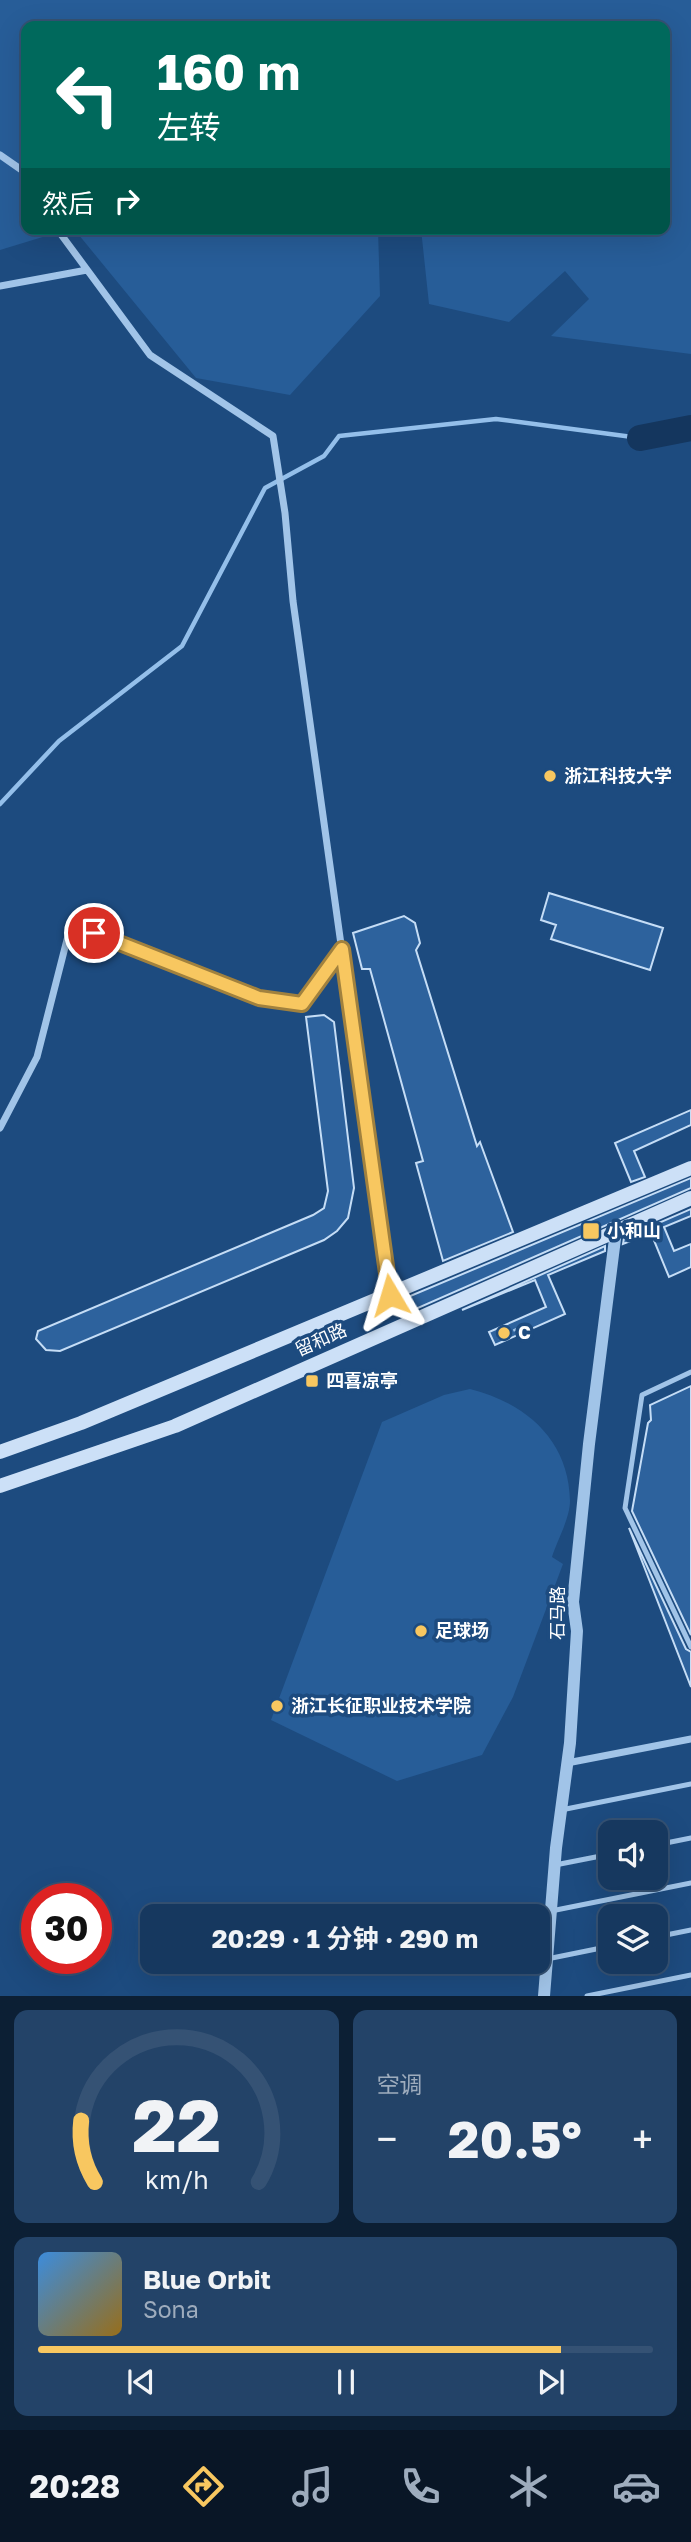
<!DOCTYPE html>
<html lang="zh">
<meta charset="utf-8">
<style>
:root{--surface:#16385f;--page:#234368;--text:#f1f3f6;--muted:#9eacbd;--line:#355274;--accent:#f8c760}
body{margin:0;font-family:"Golos Text","Noto Sans SC",sans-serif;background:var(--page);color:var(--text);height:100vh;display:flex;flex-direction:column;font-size:26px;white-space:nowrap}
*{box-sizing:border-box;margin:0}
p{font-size:23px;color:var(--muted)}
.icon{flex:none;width:38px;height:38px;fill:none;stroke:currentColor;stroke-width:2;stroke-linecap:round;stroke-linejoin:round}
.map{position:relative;height:1996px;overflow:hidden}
.side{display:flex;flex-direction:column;gap:14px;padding:14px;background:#0c1f34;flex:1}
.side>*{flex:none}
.hud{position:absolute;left:21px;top:21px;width:649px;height:214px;border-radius:14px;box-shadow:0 7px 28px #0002,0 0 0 2px var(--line);background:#00695c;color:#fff;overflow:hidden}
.tools{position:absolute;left:598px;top:1820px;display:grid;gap:14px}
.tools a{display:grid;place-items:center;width:70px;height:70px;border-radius:14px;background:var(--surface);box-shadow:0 7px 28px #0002,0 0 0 2px var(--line);font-size:35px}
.speed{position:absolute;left:21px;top:1883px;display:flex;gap:14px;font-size:35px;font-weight:700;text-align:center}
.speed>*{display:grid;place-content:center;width:91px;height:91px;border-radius:50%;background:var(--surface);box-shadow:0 7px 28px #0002,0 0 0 2px var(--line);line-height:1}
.speed .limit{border:10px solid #d22;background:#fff;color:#111}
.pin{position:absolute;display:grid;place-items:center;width:60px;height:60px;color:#fff;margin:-30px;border:4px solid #fff;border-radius:50%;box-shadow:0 2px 7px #0007}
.me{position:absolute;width:77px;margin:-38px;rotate:353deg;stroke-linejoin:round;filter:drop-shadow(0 0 5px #0008)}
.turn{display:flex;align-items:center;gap:24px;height:147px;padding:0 21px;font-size:32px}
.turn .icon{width:91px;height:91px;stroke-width:2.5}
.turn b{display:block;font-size:49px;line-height:60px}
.then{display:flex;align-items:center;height:66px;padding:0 21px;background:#0003;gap:14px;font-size:26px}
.big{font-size:52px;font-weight:700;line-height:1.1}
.side .card{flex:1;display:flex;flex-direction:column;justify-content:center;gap:10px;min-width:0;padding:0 24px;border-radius:14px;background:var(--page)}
.side .dial{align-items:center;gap:0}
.dial svg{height:182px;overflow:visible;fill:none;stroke:var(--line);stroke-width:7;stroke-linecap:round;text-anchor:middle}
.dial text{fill:var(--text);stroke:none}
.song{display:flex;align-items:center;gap:21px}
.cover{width:84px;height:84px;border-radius:10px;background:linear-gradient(135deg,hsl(210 70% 55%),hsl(40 70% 35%))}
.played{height:7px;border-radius:4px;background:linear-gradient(90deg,var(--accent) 85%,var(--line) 85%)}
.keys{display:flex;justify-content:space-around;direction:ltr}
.heat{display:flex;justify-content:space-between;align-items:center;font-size:38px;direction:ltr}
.side .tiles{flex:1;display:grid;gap:14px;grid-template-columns:1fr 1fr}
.card:last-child{grid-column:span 2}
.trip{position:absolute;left:140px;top:1904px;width:410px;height:70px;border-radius:14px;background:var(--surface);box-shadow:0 7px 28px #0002,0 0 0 2px var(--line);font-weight:700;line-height:70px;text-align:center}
.tab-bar{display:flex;height:112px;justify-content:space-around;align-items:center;background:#091626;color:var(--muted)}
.tab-bar .icon{width:49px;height:49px}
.tab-bar .current{color:var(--accent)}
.tab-bar b{font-size:32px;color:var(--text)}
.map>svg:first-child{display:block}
</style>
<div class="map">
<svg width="691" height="1996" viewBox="0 0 691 1996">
<rect width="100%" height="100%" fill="#1d4b7f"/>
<path fill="#275d98" d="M0,0h691v354l-140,-18 38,-37 -24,-28 -56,51 -80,-18 -8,-75h244v-203h-639v203h20v7l-46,14z
M74,229h304l2,67 -90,99 -94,-17z
M470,1389c56,14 99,51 100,112 0,17 -13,40 -18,56l11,7 -50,133 -31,58 -85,26 -126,-61 111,-298 62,-27z"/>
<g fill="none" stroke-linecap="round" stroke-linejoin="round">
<path stroke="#94bfea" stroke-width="4.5" d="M0,804l59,-63 123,-95 83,-158 59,-32 15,-20 157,-17 144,19"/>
<path stroke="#14365e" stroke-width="26" d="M640,438l51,-10"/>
</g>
<path fill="#2d629d" stroke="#c5ddf6" stroke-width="2" d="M549,893l114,35 -13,42 -99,-31 5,-14 -15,-5z
M404,916l11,7 5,20 -4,7 61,196 3,-4 33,90 -70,29 -27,-98 7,-2 -53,-192h-8l-9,-36z
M324,1015l10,7 20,166 -6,30 -11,13 -13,9 -264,111 -14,-1 -10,-11 2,-8 275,-116 11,-7 4,-17 -22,-174z
M691,1110v15l-57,26 11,26 -14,5 -16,-39z
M691,1178v10l-289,127 -6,-13z
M691,1209v7l-27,11 10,24 17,-7v23l-22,10 -18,-44 -28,11 1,-6z
M605,1246v5l-57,24 17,39 -70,31 -6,-13 57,-25 -11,-27 -73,30z
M691,1386v249l-59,-124 16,-88 3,-3 -1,-15z
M629,1528l57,121 5,3v35z"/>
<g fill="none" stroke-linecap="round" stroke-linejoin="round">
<path stroke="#a1c4e8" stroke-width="2.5" stroke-dasharray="3.5 5" stroke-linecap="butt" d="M498,1338l29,-14"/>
<path stroke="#a1c4e8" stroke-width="5" d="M691,1372l-49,23 -17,113 66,139
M561,1810l130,-26
M656,1845l35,-7
M555,1865l56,-11
M551,1911l140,-28
M656,1937l35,-7
M547,1959l64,-13
M587,1996l104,-21"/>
<path stroke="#a1c4e8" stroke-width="7" d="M0,155l26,18
M57,229l93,126 123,81 12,77 8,88 97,694
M0,286l87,-16
M0,1128l37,-71 34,-133 188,74 43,6 40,-55
M567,1763l124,-24"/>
<path stroke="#a1c4e8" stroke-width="12" d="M544,1996l12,-148 14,-105 7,-112 -4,-29 16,-158 27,-213"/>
<path stroke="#cce0f7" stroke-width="14" d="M0,1452l81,-29 610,-255
M0,1486l175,-60 516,-228"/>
</g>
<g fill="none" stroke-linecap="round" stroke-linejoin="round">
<g stroke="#a1813e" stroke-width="18">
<path id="route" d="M94,933l165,65 43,6 40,-55 48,346"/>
</g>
<use href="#route" stroke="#f8c760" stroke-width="12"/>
</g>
<g fill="#f8c760" stroke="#1d4b7f" stroke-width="2.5">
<circle cx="550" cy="776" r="7"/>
<rect x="582" y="1222" width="18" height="18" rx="3.5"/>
<circle cx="504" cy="1333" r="7"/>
<rect x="305" y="1374" width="14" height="14" rx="3.5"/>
<circle cx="421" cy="1631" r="7"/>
<circle cx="277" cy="1706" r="7"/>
</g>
<g text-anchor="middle" stroke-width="7" stroke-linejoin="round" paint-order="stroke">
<g font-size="18" font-weight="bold" fill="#fff" stroke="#1d4b7f" text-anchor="start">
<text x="564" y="782">浙江科技大学</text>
<text x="607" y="1237">小和山</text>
<text x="518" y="1339">C</text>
<text x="326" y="1387">四喜凉亭</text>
<text x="435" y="1637">足球场</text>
<text x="291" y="1712">浙江长征职业技术学院</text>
</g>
<g font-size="18" fill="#fff" stroke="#1d4b7f">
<text transform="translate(321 1340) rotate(-24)" y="6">留和路</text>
<text transform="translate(558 1613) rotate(-90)" y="6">石马路</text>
</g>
</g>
</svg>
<div class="tools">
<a><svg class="icon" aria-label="sound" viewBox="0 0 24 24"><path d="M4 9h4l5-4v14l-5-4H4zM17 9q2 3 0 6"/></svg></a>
<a><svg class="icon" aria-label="layers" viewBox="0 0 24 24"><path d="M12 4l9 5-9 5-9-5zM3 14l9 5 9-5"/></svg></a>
</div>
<div class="speed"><div class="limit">30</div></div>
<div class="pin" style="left:94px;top:933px;background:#d93025"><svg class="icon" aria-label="arrive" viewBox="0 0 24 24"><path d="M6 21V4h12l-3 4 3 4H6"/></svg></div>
<svg class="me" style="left:390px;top:1295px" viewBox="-20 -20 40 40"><path d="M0-17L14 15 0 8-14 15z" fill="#f8c760" stroke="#fff" stroke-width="4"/></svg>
<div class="trip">20:29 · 1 分钟 · 290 m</div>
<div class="hud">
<div class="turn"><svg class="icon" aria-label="left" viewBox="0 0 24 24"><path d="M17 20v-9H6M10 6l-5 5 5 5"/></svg><div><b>160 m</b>左转</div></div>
<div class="then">然后<svg class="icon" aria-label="right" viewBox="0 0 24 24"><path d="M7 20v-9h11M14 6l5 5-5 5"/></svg></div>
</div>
</div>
<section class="side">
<div class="tiles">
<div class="card dial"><svg viewBox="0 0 100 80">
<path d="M14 69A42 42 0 1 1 86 69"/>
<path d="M14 69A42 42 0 0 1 8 42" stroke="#f8c760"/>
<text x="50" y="56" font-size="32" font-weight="700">22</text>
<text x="50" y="72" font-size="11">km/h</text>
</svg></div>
<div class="card"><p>空调</p>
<div class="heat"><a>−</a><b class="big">20.5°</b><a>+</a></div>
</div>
<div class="card">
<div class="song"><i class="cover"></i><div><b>Blue Orbit</b><p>Sona</p></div></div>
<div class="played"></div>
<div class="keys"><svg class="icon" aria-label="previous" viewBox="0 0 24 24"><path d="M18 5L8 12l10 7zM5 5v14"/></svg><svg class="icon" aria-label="pause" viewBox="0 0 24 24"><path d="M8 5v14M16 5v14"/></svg><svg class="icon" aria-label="next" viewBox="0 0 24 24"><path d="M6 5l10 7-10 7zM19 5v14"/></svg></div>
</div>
</div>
</section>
<nav class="tab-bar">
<b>20:28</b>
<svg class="icon current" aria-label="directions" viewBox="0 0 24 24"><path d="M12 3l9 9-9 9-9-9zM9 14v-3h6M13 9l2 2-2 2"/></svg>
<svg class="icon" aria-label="music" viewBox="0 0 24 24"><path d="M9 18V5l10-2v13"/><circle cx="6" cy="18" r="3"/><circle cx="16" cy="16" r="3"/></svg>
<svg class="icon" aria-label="phone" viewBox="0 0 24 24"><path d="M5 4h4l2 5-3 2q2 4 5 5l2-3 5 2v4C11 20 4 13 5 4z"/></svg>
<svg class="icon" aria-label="climate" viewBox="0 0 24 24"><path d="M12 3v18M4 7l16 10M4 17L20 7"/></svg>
<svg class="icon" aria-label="car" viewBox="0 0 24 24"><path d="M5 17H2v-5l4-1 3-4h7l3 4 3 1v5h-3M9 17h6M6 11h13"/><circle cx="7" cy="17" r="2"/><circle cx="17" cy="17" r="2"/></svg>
</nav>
